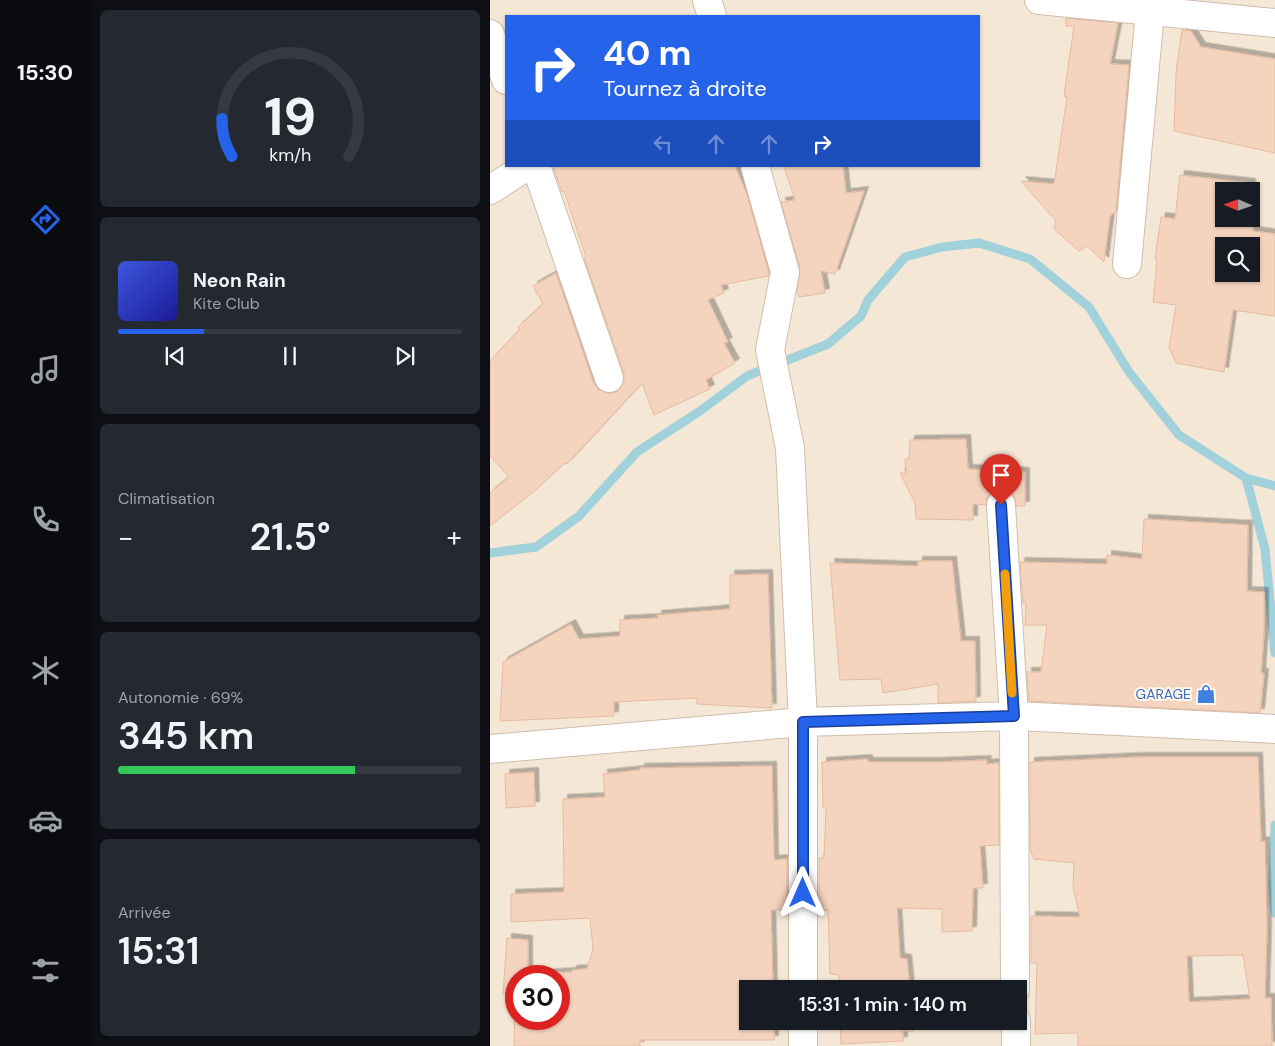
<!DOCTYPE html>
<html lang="fr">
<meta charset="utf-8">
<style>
:root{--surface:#171b24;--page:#242831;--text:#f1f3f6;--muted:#9ea1a6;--line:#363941;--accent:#2563eb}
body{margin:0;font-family:"DM Sans",sans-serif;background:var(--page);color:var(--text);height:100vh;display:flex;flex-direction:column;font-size:19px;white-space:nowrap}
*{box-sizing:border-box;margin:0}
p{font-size:16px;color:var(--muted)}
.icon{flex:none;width:28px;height:28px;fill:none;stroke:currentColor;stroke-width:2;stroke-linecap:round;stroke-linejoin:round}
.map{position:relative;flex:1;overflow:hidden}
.details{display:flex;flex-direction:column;gap:10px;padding:10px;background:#0d0f14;width:400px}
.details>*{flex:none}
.banner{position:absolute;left:15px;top:15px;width:475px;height:152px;border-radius:0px;box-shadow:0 1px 4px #0004;background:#2563eb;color:#fff;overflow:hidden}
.needle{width:32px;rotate:272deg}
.controls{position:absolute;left:725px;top:182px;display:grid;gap:10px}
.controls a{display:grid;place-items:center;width:45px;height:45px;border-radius:0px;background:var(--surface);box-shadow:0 1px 4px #0004;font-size:25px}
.speed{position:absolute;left:15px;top:965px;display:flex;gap:10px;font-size:25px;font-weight:700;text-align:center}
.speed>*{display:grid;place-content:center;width:65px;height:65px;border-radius:50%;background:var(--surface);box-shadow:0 1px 4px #0004;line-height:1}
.speed .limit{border:8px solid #d22;background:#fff;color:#111}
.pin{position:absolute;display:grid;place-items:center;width:42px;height:42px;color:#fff;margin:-51px -21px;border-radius:50% 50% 50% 0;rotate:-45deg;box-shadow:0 0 5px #0007}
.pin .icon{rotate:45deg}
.me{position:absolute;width:55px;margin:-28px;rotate:0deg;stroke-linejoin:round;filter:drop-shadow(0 0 4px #0008)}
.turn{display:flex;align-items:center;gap:18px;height:105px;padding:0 15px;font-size:22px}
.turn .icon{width:65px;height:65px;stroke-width:2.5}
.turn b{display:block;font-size:35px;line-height:42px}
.lanes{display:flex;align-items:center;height:48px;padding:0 15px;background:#0003;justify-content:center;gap:25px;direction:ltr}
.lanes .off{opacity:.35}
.big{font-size:38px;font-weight:600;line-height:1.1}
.details .card{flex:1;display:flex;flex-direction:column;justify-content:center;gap:8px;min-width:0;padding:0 18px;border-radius:8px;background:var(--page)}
.details .dial{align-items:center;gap:0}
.dial svg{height:130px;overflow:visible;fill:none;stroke:var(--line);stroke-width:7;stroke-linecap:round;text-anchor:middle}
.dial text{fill:var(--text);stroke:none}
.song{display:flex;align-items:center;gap:15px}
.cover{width:60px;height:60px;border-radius:8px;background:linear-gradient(135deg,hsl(230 70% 55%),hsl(240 70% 35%))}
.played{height:5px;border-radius:2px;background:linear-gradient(90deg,var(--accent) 25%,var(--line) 25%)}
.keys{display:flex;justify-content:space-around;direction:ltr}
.heat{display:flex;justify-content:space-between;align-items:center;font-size:28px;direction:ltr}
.charge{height:8px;border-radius:4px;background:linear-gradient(90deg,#34c759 69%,var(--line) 0)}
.trip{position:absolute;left:249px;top:980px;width:288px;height:50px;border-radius:0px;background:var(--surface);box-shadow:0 1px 4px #0004;font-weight:600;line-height:50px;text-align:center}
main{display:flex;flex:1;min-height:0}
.tab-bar{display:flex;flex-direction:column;width:90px;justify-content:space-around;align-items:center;background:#090b0e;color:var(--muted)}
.tab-bar .icon{width:35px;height:35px}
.tab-bar .on{color:var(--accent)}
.tab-bar b{font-size:22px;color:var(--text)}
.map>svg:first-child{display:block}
</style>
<main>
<nav class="tab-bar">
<b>15:30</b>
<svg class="icon on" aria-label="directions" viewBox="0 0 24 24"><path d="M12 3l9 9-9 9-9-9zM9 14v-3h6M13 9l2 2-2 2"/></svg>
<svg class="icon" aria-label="music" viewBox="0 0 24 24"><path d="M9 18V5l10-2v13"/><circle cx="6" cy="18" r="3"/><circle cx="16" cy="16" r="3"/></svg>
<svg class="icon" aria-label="phone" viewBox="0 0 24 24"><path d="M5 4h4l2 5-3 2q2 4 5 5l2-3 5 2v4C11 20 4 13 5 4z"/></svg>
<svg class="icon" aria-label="climate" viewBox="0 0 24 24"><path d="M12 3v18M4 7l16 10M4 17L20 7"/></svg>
<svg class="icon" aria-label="car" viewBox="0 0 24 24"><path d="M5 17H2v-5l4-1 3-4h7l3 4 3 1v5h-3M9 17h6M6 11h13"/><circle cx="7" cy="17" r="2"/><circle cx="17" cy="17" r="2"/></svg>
<svg class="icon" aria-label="filters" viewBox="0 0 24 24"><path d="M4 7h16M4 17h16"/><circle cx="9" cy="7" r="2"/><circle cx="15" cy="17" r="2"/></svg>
</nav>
<section class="details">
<div class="card dial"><svg viewBox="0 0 100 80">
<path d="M14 69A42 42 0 1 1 86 69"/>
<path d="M14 69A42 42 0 0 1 8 46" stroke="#2563eb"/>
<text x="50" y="56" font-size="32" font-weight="700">19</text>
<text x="50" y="72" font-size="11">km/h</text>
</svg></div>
<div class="card">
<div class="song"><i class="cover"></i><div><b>Neon Rain</b><p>Kite Club</p></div></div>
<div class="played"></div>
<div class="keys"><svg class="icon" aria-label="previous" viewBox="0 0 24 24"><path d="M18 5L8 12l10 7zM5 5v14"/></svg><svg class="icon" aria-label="pause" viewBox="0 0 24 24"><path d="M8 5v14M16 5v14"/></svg><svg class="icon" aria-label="next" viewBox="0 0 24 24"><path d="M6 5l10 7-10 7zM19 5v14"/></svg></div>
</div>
<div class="card"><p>Climatisation</p>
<div class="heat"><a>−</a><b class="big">21.5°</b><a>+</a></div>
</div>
<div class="card"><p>Autonomie · 69%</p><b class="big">345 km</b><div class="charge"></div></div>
<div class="card"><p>Arrivée</p><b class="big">15:31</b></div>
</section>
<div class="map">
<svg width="785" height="1046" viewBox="0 0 785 1046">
<defs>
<filter id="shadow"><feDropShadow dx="4.5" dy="-4.5" stdDeviation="0" flood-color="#0004"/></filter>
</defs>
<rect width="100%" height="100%" fill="#fdf5e8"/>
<path fill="#f5e7d6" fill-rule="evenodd" d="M0,0h785v1046h-785zM16,16h473v150h-473zM734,191h27v28h-27zM734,246h27v28h-27zM26,976h43v43h-43zM258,989h270v32h-270z"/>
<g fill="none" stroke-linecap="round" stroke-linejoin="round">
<path stroke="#a1d1da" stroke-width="9" d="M756,478l19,71 10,104
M0,553l46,-6 43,-31 58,-64 63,-41 47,-35 81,-32 33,-28 7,-16 37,-43 37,-10 37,-4 51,16 59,48 40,65 50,63 67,43 29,8
M785,825l-2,62 2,26"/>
</g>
<path fill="#f4d4be" stroke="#e7ba9e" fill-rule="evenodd" filter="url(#shadow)" d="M576,18l52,5 -8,41 19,1 -13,146 -6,5 -6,46 -17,-16 -8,5 -25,-22 2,-8 -35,-40 33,3 13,-87 -3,-1 10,-70h-8z
M692,30l9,1 10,16 74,12v94l-101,-22 2,-58z
M63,166h182l12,29 22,78 -1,3 -47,9 3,8 -16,7 20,42 -4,1 11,20 -29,17 4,9 -56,26 -12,-32 -75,81 -2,-1 -34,31 -41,32v-33l19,-16 -19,-21v-95l29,-31 -1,-3 25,-23 -10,-18 23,-13 38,111 4,5 8,4h8l6,-4 4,-9v-7l-40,-115 2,-1 -22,-66 -2,1z
M294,166h59l3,27 18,-2 -29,83 -14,-3 4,22 -26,4 -2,-5 3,-24 -19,-66 14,-2z
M690,175l71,8 2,48 22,3v82l-42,-6 -9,62 -48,-9 -7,-15 7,-43 -23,-3 4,-41 -2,-2 6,-42 14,2zM734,191h27v28h-27zM734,246h27v28h-27z
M476,439l2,30 57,3v34h-8l-3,-10 -6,-5 -8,-1 -8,2 -5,6 -1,7 -13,-1v16l-57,-1 -1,-16 -15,-30h6l-1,-14h4l1,-19z
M654,519l104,6 -1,66 17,1v41l-3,40h3l-4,40 -231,-12 -2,-29h14l6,-47h-22l1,-22h-3l-3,-41 87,2v-9l35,4z
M428,561h34l9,80h14l1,60 -38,2v-19l-55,9 -2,-14 -41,1 -10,-117 88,3z
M278,574l4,134 -75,-4v-6l-83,4v14l-114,5 3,-59 68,-38 8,15 41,-3v-16l38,-2 -1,-3 73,-6v-34z
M649,757h119l3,85 4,-1 2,87 -2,70h6l1,48h-194v-13l-43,1 2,-71h-6v-47l49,1 -7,-30 1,-24 -40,-4 -4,-9v-88zM753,955l7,44 -61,3 -2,-46z
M378,759v3h71l48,-2 -1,4 13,-1v82l-19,1 3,42h-10l-1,43 -30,1v-23l-45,-1 3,50 7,1 3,30h-71v-14l-9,-1 -2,-64 -9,1v-53h5l2,-50h-3l-1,-46z
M282,766l2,94 13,-1v50l-16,1 2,79h-25v32h26v19h-134v6h-126l1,-54 -12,2 4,-56 21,2v35l44,-3v-2l15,-1 6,-20 -3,-31 -79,4v-28l53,-2 -1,-93 42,-2 -2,-23 37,-4v-2zM26,976h43v43h-43z
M44,772l1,34 -29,2 -1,-34z
M350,1021h72l1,10h-10v10l-62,3z"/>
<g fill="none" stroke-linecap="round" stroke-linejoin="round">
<g stroke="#d0bdac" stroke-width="30">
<path id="street" d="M217,0l5,16
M549,0l236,23
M0,34l16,46
M46,166l73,212
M265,166l30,106 -15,78 20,98 13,274v267
M0,190l37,-24
M637,264l23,-253
M511,505l13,211 1,273
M0,749l313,-27 211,-6 261,13
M313,1021v25
M526,1021v25"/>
</g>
<use href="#street" stroke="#fff" stroke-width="28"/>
</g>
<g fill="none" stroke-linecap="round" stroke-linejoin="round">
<g stroke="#184099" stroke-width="12">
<path id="route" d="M313,893v-171l211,-6 -13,-211"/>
</g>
<use href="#route" stroke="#2563eb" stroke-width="9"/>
<path stroke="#f59e0b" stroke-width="9" d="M515,574l7,119"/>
</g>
<defs>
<g id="shop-bare" transform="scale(1.5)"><path d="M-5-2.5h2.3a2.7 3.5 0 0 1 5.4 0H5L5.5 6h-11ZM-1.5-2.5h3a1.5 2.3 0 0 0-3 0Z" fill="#3f7fe0" stroke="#fff9ef" stroke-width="2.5" paint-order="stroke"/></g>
</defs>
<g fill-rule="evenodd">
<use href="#shop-bare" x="716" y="694"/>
</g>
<g text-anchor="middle" stroke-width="4" stroke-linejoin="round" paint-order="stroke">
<g font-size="14" fill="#366cbe" stroke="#fff9ef" text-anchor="end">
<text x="701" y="699">GARAGE</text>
</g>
</g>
</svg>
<div class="controls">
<a><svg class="needle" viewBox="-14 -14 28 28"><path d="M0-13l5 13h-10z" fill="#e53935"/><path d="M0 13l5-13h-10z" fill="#9ea1a6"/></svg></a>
<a><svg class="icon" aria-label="search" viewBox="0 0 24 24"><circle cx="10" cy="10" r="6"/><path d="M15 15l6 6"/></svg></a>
</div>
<div class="speed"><div class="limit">30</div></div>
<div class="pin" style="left:511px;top:505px;background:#d93025"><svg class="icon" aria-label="arrive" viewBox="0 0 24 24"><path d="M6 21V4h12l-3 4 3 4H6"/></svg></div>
<svg class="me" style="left:313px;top:893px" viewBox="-20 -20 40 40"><path d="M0-17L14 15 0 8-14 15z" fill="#2563eb" stroke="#fff" stroke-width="4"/></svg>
<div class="trip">15:31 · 1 min · 140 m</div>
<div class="banner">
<div class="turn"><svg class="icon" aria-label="right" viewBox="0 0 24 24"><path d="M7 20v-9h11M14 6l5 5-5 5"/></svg><div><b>40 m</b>Tournez à droite</div></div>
<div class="lanes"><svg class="icon off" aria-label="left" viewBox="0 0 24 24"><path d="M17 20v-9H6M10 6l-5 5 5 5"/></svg><svg class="icon off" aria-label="ahead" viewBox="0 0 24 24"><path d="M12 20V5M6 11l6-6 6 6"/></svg><svg class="icon off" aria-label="ahead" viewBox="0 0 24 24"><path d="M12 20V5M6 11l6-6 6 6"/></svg><svg class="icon" aria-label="right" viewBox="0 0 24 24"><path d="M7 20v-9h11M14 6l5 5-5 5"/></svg></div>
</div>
</div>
</main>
